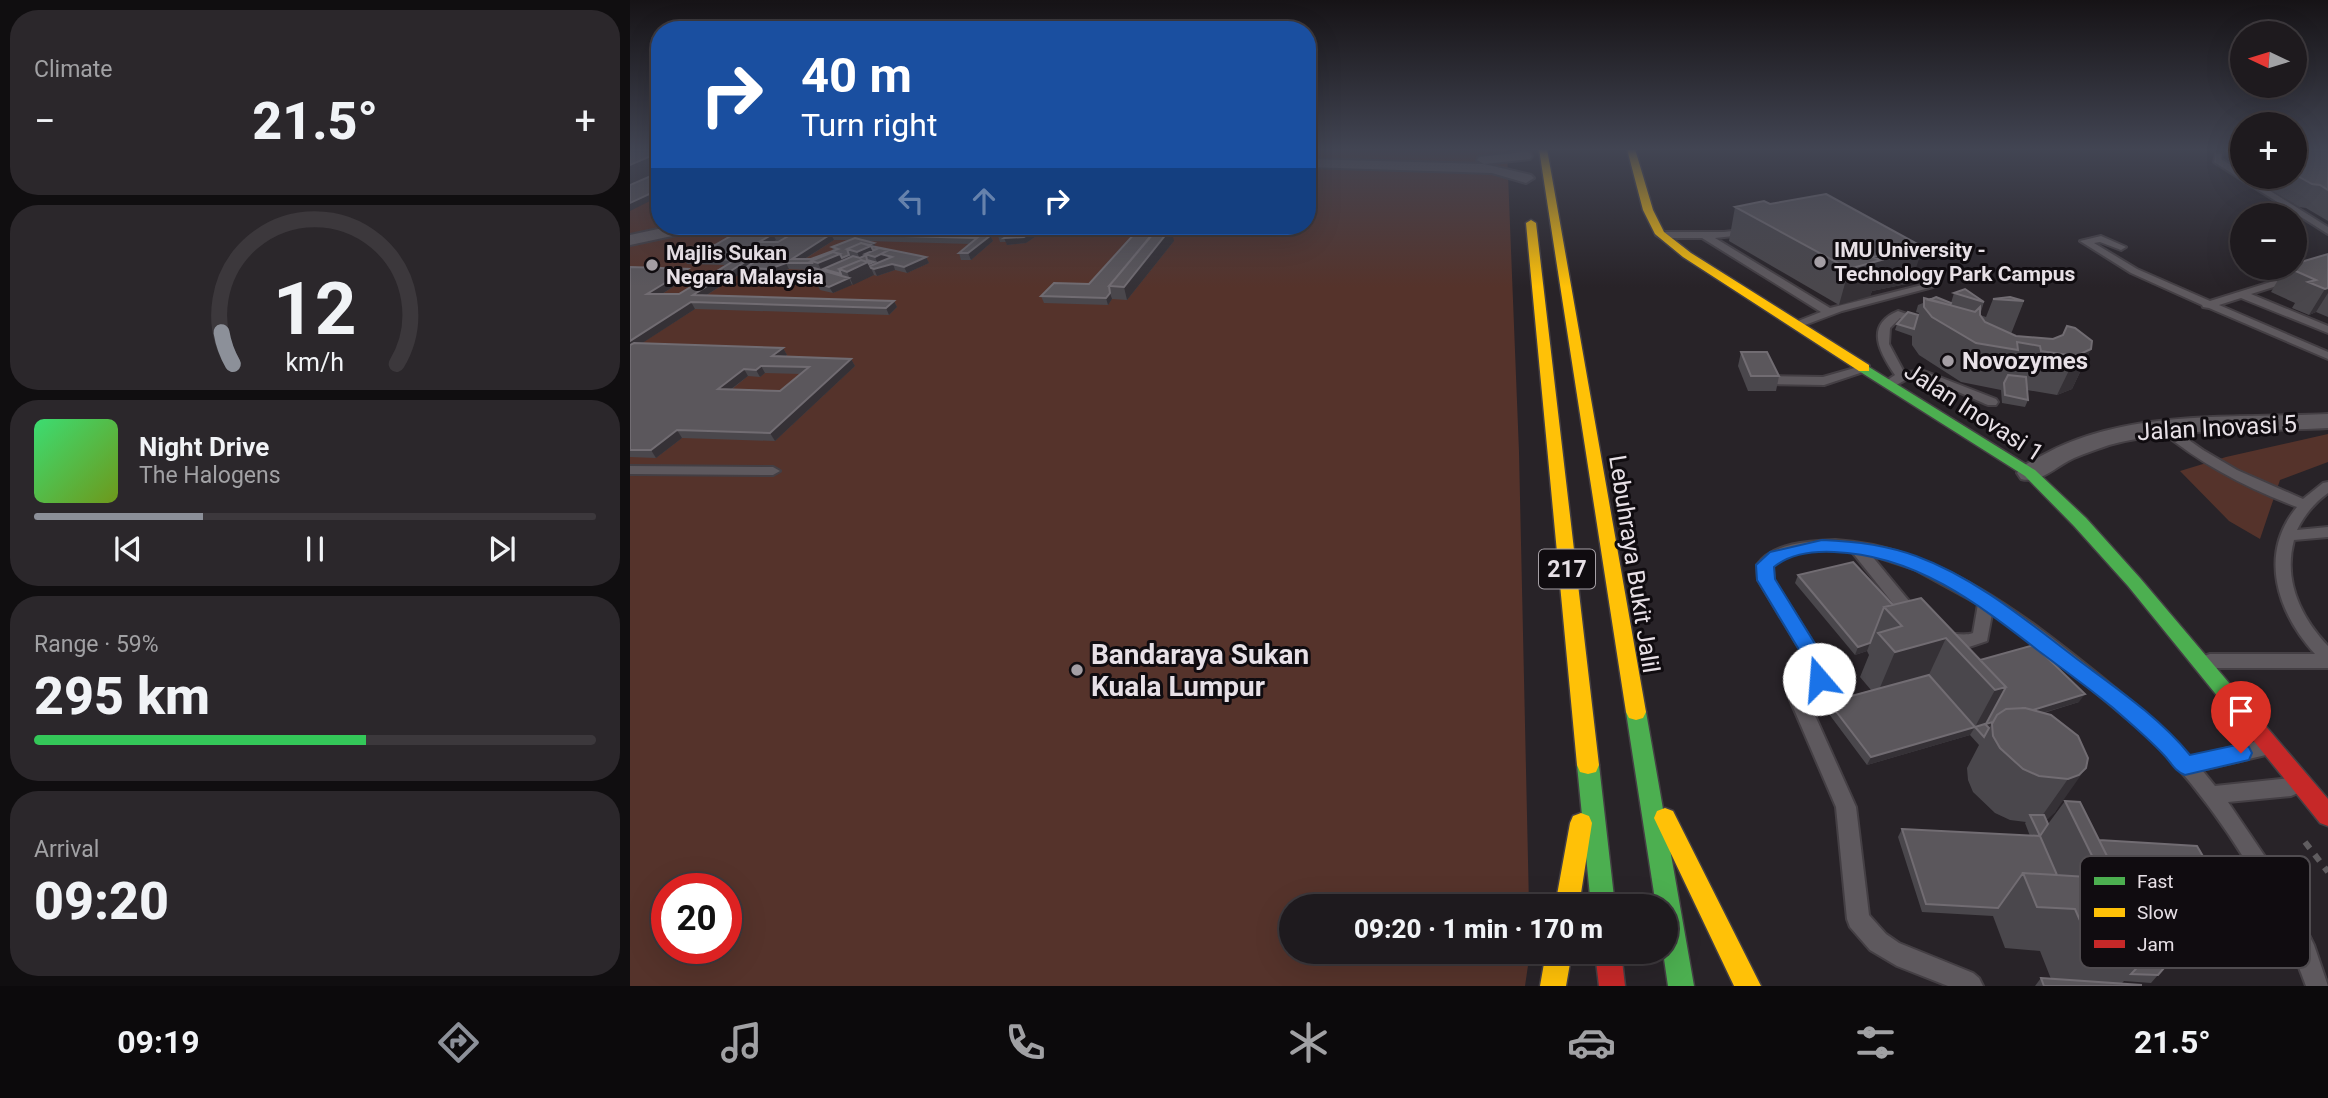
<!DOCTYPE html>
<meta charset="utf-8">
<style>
:root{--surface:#1e1a1e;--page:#2b272b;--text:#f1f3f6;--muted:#a1a1a4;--line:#3c383c;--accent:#8c9099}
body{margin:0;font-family:Roboto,sans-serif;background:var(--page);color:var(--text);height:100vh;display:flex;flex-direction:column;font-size:26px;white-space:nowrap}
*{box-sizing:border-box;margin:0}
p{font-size:23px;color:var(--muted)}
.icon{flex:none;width:38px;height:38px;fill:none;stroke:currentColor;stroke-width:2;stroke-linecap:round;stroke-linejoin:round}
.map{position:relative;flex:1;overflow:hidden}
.sheet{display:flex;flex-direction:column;gap:10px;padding:10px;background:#100e10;width:630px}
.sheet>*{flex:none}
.banner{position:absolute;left:21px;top:21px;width:665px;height:214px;border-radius:28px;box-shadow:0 7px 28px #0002,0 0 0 2px var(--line);background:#1a4fa0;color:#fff;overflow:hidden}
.needle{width:46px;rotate:274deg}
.fabs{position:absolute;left:1600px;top:21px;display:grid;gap:14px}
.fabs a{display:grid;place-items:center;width:77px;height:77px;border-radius:50%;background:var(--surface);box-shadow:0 7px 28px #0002,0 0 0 2px var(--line);font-size:35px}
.speed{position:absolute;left:21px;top:873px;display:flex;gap:14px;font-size:35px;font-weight:700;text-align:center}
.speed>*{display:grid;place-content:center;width:91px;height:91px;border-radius:50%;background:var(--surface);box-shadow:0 7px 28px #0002,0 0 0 2px var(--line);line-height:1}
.speed .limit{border:10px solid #d22;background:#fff;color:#111}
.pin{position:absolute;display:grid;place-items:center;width:60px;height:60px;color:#fff;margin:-72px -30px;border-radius:50% 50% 50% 0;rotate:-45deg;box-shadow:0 0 7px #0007}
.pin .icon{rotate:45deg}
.me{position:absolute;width:77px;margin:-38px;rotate:342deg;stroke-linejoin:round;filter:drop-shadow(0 0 5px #0008)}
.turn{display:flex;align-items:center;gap:24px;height:147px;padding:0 35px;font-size:32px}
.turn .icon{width:91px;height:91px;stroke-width:2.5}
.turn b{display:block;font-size:49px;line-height:60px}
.lanes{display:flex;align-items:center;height:66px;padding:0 35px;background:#0003;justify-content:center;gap:35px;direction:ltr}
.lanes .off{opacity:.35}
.big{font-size:52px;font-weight:800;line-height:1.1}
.sheet .card{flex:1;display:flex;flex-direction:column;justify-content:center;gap:10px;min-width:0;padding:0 24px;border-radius:28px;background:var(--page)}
.sheet .dial{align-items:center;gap:0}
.dial svg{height:182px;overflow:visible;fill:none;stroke:var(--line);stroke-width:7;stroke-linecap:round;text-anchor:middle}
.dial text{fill:var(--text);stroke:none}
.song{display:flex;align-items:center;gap:21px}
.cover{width:84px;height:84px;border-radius:10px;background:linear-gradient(135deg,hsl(140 70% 55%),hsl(80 70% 35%))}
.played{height:7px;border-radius:4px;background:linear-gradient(90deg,var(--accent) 30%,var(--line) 30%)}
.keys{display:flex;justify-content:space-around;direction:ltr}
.heat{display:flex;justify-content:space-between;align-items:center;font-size:38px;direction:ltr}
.charge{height:10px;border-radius:5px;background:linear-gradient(90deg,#34c759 59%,var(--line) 0)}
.trip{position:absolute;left:649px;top:894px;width:399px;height:70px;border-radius:35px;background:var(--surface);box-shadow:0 7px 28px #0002,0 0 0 2px var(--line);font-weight:800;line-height:70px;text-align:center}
.tab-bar{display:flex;height:112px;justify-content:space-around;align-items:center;background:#0c0a0c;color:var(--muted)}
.tab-bar .icon{width:49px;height:49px}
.tab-bar .active{color:var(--accent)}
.tab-bar b{font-size:32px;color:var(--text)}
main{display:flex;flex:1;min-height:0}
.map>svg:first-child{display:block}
</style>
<main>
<section class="sheet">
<div class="card"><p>Climate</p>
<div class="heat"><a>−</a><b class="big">21.5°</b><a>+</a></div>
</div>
<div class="card dial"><svg viewBox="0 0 100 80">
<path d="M14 69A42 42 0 1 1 86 69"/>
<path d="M14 69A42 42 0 0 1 9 55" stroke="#8c9099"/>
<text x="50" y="56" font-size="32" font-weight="700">12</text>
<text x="50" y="72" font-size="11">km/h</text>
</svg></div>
<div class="card">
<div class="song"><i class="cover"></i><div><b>Night Drive</b><p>The Halogens</p></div></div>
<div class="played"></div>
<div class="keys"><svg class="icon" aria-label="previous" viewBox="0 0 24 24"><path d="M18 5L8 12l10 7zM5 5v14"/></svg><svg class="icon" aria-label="pause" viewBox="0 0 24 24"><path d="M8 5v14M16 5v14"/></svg><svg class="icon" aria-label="next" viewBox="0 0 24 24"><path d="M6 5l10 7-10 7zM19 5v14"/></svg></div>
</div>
<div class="card"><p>Range · 59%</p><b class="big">295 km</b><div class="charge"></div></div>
<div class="card"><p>Arrival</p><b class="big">09:20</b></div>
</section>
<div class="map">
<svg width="1698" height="986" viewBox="0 0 1698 986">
<rect width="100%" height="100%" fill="#282328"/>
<path fill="#55332b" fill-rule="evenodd" d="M0,149h30v77h647v-77h200l12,303 10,454h-237v46h238l-5,34h-895zM37,889h59v59h-59z
M1698,434v28l-48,18 -20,59 -31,-18 -49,-50 46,-14z"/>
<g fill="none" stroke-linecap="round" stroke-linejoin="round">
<g stroke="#443f44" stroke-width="4">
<path id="lane" d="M1586,154h6l-1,5 21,13v5h6l80,50v7l-114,-72z
M1119,229l3,1v4l-37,4 115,70 92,-23 -1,-3 -26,-15v-4l3,-1 31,16 4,9 -91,24 -45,17 -5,-3 1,-2 28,-11 -119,-74h-41l-5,-3 5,-3h63z
M1471,236l25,11 -5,3 -21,-8 -6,1 43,26 73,32 118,-37v6l-77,24 77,32v7l-87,-35 -22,7 109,47v7l-119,-51 -6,-1 -1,-2 -71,-32 -51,-32z
M1268,311l29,10 -5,3 -22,-6 -10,10 -1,16 15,28 20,-1 72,28 2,3 -2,3h-8c-15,-6 -58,-27 -70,-28 -13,-1 -20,11 -32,10v-6l9,-6c-15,-22 -31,-50 3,-64z
M1235,365l4,1v4l-45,15 -53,-1 -6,-4 6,-4 52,1z
M1536,424l37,26 34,20 66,29 20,-16 5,-1v11c-14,10 -23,21 -31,37l31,-3v10l-34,3c-11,41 7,77 34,106v22h-118l-6,-2 -3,-5 3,-5 6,-2h105c-38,-42 -57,-100 -18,-147 -50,-19 -95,-42 -136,-76l-1,-3 1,-3z
M0,466l143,1 7,4 -7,4 -143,-1z
M1206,540c102,6 191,77 267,138 30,25 61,49 87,79l73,-17 7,2 2,6 -2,6 -68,16 13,16 76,-8 7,3 3,6 -3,6 -7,3 -63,6 55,81 31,62 14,41h-22c-31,-87 -84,-172 -147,-239 -16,-16 -35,-31 -52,-45 -37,-31 -75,-61 -115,-88l-5,27 -21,7 -26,-5 -2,-4 2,-4c11,-4 22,2 33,-2l5,-29 -64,-35 -43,-14 48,58 2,4 -2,4 -6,2 -6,-2 -55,-69c-24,-4 -60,-4 -79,14l1,14 55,88 -4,16 -16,10 -1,6 48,107 13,108 17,19 13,9 74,30 6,5 4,8h-35l-51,-20 -27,-16 -20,-23 -3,-8 -11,-112 -46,-107 5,-15 16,-10v-7l-53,-88 -1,-15c16,-23 54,-24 79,-25z"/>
</g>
<g stroke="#443f44" stroke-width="4">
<path id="street" d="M895,152l5,1 2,3 -2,3 -46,5 47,11 3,3 -8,5 -34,-10 -185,-6v-8l177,5 -7,-4 2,-3z
M42,226h30l-2,4 -70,15v-10z
M1698,414v14c-72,4 -148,-2 -219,17 -11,4 -24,8 -35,13 -18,8 -33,26 -53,21l-4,-6c6,-9 17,-13 26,-18 85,-47 192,-36 285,-41z"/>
</g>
<g stroke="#443f44" stroke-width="3">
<path id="fast" d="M1234,364l171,106 51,48 54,60 123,145 3,6 -3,6 -7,3 -7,-3 -121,-149 -54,-60 -49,-50 -166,-105 -2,-3z
M1006,704l7,2 3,6 48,274h-26l-5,-34h3v-46h-10l-30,-194 3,-6z
M958,756l8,2 3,7 16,141h-24l-14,-141 3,-7z"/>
</g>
<g stroke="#443f44" stroke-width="3">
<path id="slow" d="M909,149h8l99,563 -3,6 -7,2 -7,-2 -3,-6z
M997,149h8l18,61 11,22 27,21 178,112v6h-10l-176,-114 -28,-23 -12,-24z
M901,220l5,3 63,542 -3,7 -8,2 -8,-2 -3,-7 -51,-542z
M1035,808l8,3 88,175h-27l-80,-168 3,-7z
M951,813l8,3 3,7 -13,83h-24l15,-83 3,-7z
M916,952h26l-6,34h-26z"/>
</g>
<g stroke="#443f44" stroke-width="3">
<path id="jam" d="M1626,720l7,3 65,76v27l-8,-3 -71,-88 -3,-6 3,-6z
M965,952h26l4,34h-26z"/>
</g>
<path stroke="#605d60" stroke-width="6" stroke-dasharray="8 8" stroke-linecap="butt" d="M1675,842l23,30"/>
<use href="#lane" fill="#5e595e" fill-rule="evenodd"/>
<use href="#street" fill="#5e595e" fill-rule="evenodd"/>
<use href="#fast" fill="#4caf50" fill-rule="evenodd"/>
<use href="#slow" fill="#ffc107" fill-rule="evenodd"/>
<use href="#jam" fill="#c62828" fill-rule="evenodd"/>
</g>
<path fill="#4a474c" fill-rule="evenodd" d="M1593,149h19v19l-14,-9 3,-6z
M1664,149h34v72l-22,-13 -7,-1 -49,-30h44z
M1105,207l176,76 -39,8 -2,5 -31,9 -110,-64z
M118,226h116l2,3 -3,2 34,1 2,-1 -19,-1 -3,-4h179l-10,10 -8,-1 -12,8 -19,2 -1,-3h-6l-2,-6 1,-2h-1l-1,-2 -6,5 2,4 -22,19h-10l-2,-7 11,-9 -104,-3 8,2 1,4 51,10 3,6 -22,10 -12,-3 -18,6 -3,-1 -41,18 -13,-3 -2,-4 -21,-3 -3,-7 15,-6 -20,-1 -16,6 -24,-1 -3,-4 -39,25 187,6 3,6 -8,8 -194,-6 -53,34 141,5 4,7 -2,2 66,2 4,7 -80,75 -93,-3 -26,20 -26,-1v-190l62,8 -30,19h17l46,-29 -38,-1 -6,-10 34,-9zM289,231l20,1h-22zM204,240h15l-17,7 1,4 -22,8h-6zM135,373l36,1 -21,17 -49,-1 17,-14 12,1z
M544,241l-47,59 -15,-1 -4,6 -64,-2 -3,-7 48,-12z
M1698,254v63l-12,-5 -7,3 -17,-7 3,-5 -24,-11 14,-24h9z
M1324,293l30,9 -4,13 6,2 7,-18 31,2 -13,33 5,2 75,13 -19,40 -15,6 -30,-5 1,10 -3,7 -23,-4 -1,-13 -40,-8 -42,-27 -7,-10v-9l-17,-6 2,-6 21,-9 1,-2 -3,-1 2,-7 5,-2 1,-5 27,5z
M1111,352l38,24 -3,15h-28l-10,-25z
M1168,575l95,30 87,55 99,42 -35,11 44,45 -33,54 -9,8 2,4 17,-23 34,39 144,85 -8,7 -92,-5 10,20 5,28 -7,8 -27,-2 -3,3 20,2h-106l6,-8 10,1 -11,-28 -35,-3 -12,-32 -71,-4 -24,-75 4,-8 128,7 -5,-13 1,-1 -16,-2 -15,-7 -22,-21 -5,-12 -1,-12 12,-23 -9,-10 -103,30 -41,-55 3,-8 42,-12 -11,-13 9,-22 -2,-4 -12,4 -60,-72z"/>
<path fill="#353136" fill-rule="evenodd" d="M30,152v27l-30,14v-28z
M30,189v7l-30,15v-8z
M227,226h7l2,3 -8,5 -6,-4z
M287,226l2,5 -8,5 -6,-4z
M348,226h10l-14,11 -13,-3z
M365,226h9l-8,2 1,4 -6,5 2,4 -22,19 -3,-7 17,-19z
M418,226h8l-10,10 -2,-7z
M541,228l3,13 -47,59 -3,-13z
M406,229l2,6 -12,8 -19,2 -3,-7z
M143,234l3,6 -13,8 -4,-6z
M201,234l3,6 -36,23 -6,-4z
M244,243l2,6 13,1 6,20 -18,6 -3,-7 -3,-1 3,7 -21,10 -6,-13 15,-8 -5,-12zM235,254l10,3 4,10 -2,1 -3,-6 -5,2z
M1293,247l-12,36 -39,8 -2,5 -31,9 10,-36 24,-12z
M210,254l9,1 3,6 -26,9 -3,-1 4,6 -3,1 -6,-13z
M296,257l3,6 -22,10 -3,-6z
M118,260l3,6 -6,2 1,2 -49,31 -4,-6z
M156,263l3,6 -16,6 -4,-6z
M58,269l4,6 -40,25 -5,-6z
M219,278l3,7 -19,8 -4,-6z
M1698,288v5l-12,19 -7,3 16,-26z
M480,293l2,6 -4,6 -2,-7z
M264,301l3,6 -8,8 -3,-7z
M61,302l4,7 -65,42v-10z
M153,348l4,7 -11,8 -4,-7z
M1461,349l-19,40 -15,6 19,-39z
M221,359l4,7 -80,75 -5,-8z
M131,366l4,7 -5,4 -4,-7z
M114,369l4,7 -26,20 -4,-7z
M47,430l5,8 -26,20 -5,-8z
M1316,638l-21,45 -49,14 19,-45z
M1240,643l-3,8 -12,4 3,-8z
M1376,687l-13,35 -5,8 -13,-3 20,-37z
M1455,694l-6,8 -87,26 1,-7z
M1345,727l-5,8 -103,30 4,-8z
M1456,768l-31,44 -7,7 -11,4 31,-44z"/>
<path fill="#5b575c" stroke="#716c72" stroke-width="2" fill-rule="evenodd" d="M0,149h30v3l-30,13z
M1664,149h34v41l-8,-5 -8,-1 -18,-10z
M30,172v17l-30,14v-18z
M1196,194l97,53 -50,10 8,3 -32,9 -114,-62 29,-6 6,3z
M118,226h111l-7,4 45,2 8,-6h11l-11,6 33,1 10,-7h-18h48l-6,5 -11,3h15l10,-8h9l-10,8 6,1 -23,18h-9l18,-15 -146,-4 -39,25h19l27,-10 -6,-2 23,-9 19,5 -5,2 -8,-2 -14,6 2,6 -7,3 -2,-4 -7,-2 -22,9 1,2h-26l-17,6 -24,-1 12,-8h-9l-55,35 201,6 -8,7 -195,-6 -61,39v-74l58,2 -41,25h32l56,-34 -52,-3 6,-2 -8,-1 19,-10 15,1zM143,234l17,1 -12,7h-19z
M369,226h49l-4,3h-8l-12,8 -20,1 3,-2h-9l5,-8h-7z
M528,228h13l-47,59 -15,-1z
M506,232h18l-45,54 1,7 -4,5 -65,-2 13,-13 35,1z
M231,243l10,3 -14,6 -10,-3z
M241,246l55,11 -22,10 -12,-3 -18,5 -3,-1 -1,-2 22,-9 -11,-3 8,-4 -10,-2 -6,2z
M249,248l10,2 -14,7 -10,-3z
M203,252l7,2 -22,9 -7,-2z
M1698,254v34l-3,1 -17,-7 8,-2 -27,-12h5v-4z
M236,255l1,5 7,2 -5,2 -1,-2 -7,-2 -22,9 2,5 -18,-5 30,-13 7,2z
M231,260l7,2 -21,10 -8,-3z
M184,268l35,10 -20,9 -13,-4 6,-3 -28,-4z
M1335,289l19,13 -30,-9z
M1306,297l15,6 -1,2 -21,-5z
M1380,297l14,4 -31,-2z
M1294,298l51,14 5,-5v8l5,7 31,14 37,3 10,-4 4,-9 8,2 17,13 -1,8 -15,7 -35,-5 -1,-5 -23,-4 1,8 -42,-7 -44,-26 -8,-10z
M1278,312l10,3 -4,14 -17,-5z
M4,343l149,5 -11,8 79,3 -81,74 -93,-3 -26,20h-21v-105zM131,366l48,1 -29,24 -62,-2 26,-20 12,1z
M1111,352h26l12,24h-28z
M1378,375l18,2 2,23 -23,-5 -1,-12z
M1223,562l40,43 -9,2 -14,36 -12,4 -60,-72z
M1291,598l85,89 -11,3 -49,-52 -51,14 -17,-19 24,-7 -18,-19z
M1404,645l51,49 -52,16 -8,-2 -19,1 -9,6 -4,7 -7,2 20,-37 -26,-27z
M1299,675l46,52 -104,30 -42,-55z
M1395,708l26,7 27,21 10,22 -2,10 -7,7 -11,4 -29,-3 -16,-7 -23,-21 -7,-12 -1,-12 5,-9 9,-6z
M1355,724l4,4 -5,9 -9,-10z
M1435,801l15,1 74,148 -63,-4 -16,-37 -38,-2 -14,-34 80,5z
M1400,815h14l4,9 -8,12z
M1272,829l138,7 17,39 -34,-2 -25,35 -72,-4z
M1469,840l98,6 46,79 -105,-7z
M1523,947l4,3 7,18 -6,7 -27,-1 23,-24z
M1411,978l100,7v1h-97z"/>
<linearGradient id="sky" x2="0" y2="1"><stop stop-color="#161316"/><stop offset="0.52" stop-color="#424553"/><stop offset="1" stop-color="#424553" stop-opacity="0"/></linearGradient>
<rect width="1698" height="287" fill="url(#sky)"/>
<path fill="#1a73e8" stroke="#114b97" stroke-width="2" d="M1192,540c31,1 64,5 94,16 60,22 111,65 161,103 39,29 82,58 113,96l51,-11 8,3 3,6 -3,7 -64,15c-11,-4 -14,-13 -22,-21 -16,-17 -34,-32 -51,-47 -23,-19 -48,-37 -72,-55 -62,-48 -124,-97 -206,-100 -21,-1 -44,2 -60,15l1,12 55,89 -4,16 -7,3 -7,-3 -3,-5 1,-11 -53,-88 -1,-15 14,-13z"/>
<g fill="#a49ea4" stroke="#100c10" stroke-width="2.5">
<circle cx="1190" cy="262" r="7"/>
<circle cx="22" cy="265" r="7"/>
<circle cx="1318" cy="361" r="7"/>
<circle cx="447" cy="670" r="7"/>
</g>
<g text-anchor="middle" stroke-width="6" stroke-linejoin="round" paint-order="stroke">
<g font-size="21" font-weight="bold" fill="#e7e0e6" stroke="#100c10" text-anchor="start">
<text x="1204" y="257">IMU University -<tspan x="1204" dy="24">Technology Park Campus</tspan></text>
<text x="36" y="260">Majlis Sukan<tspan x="36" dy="24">Negara Malaysia</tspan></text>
</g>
<rect fill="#100c10" stroke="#a6a0a6" stroke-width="2" x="909" y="549.5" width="56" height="39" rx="5"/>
<g font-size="23" font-weight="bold" fill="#e7e0e6">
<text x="937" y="577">217</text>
</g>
<g font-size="24" font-weight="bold" fill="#e7e0e6" stroke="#100c10" text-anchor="start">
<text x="1332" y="369">Novozymes</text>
</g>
<g font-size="24" fill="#e7e0e6" stroke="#100c10">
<text transform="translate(1344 412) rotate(33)" y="8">Jalan Inovasi 1</text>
<text transform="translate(1587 428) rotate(-3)" y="8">Jalan Inovasi 5</text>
<text transform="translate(1004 564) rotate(81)" y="8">Lebuhraya Bukit Jalil</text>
</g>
<g font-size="28" font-weight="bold" fill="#e7e0e6" stroke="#100c10" text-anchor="start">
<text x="461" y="664">Bandaraya Sukan<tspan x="461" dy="32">Kuala Lumpur</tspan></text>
</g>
</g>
<rect x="1450" y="856" width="230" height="112" rx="10" fill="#100c10" stroke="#504c50" stroke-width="2"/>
<rect x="1464" y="877" width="31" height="8" fill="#4caf50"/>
<rect x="1464" y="908" width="31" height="9" fill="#ffc107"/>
<rect x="1464" y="940" width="31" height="8" fill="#c62828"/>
<g font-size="19" fill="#e7e0e6">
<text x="1507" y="888">Fast</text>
<text x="1507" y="919">Slow</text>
<text x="1507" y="951">Jam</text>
</g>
</svg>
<div class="fabs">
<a><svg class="needle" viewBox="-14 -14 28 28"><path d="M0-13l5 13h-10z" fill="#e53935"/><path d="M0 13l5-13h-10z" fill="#a1a1a4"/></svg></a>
<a>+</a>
<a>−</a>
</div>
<div class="speed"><div class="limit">20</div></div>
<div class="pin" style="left:1611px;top:753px;background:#d93025"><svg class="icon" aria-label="arrive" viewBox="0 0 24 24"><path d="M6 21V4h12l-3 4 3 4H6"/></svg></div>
<svg class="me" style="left:1189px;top:679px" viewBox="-20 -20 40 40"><circle r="19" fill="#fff"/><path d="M0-13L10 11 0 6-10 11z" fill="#1a73e8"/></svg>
<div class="trip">09:20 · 1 min · 170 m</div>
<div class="banner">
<div class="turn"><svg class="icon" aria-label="right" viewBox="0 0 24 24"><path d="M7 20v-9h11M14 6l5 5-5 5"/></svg><div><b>40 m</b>Turn right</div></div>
<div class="lanes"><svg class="icon off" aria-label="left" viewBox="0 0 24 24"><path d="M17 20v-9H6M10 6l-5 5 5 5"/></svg><svg class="icon off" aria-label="ahead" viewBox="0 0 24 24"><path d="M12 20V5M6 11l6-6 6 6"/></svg><svg class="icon" aria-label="right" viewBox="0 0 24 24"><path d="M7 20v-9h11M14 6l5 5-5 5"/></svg></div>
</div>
</div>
</main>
<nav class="tab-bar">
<b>09:19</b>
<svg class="icon active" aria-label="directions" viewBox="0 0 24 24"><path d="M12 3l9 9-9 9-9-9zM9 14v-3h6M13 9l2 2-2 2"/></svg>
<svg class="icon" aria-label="music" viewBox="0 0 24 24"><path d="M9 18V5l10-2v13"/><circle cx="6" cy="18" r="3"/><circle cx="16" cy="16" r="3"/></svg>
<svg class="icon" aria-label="phone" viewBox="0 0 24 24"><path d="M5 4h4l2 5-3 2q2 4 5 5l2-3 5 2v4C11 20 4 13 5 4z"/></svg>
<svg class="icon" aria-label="climate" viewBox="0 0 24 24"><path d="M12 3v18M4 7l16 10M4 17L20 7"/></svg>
<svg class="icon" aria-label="car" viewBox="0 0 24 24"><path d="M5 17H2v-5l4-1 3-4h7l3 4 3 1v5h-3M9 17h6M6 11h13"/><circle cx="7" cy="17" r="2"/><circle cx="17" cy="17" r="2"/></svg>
<svg class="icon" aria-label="filters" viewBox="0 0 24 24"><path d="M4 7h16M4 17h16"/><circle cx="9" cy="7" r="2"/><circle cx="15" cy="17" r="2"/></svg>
<b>21.5°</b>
</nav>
